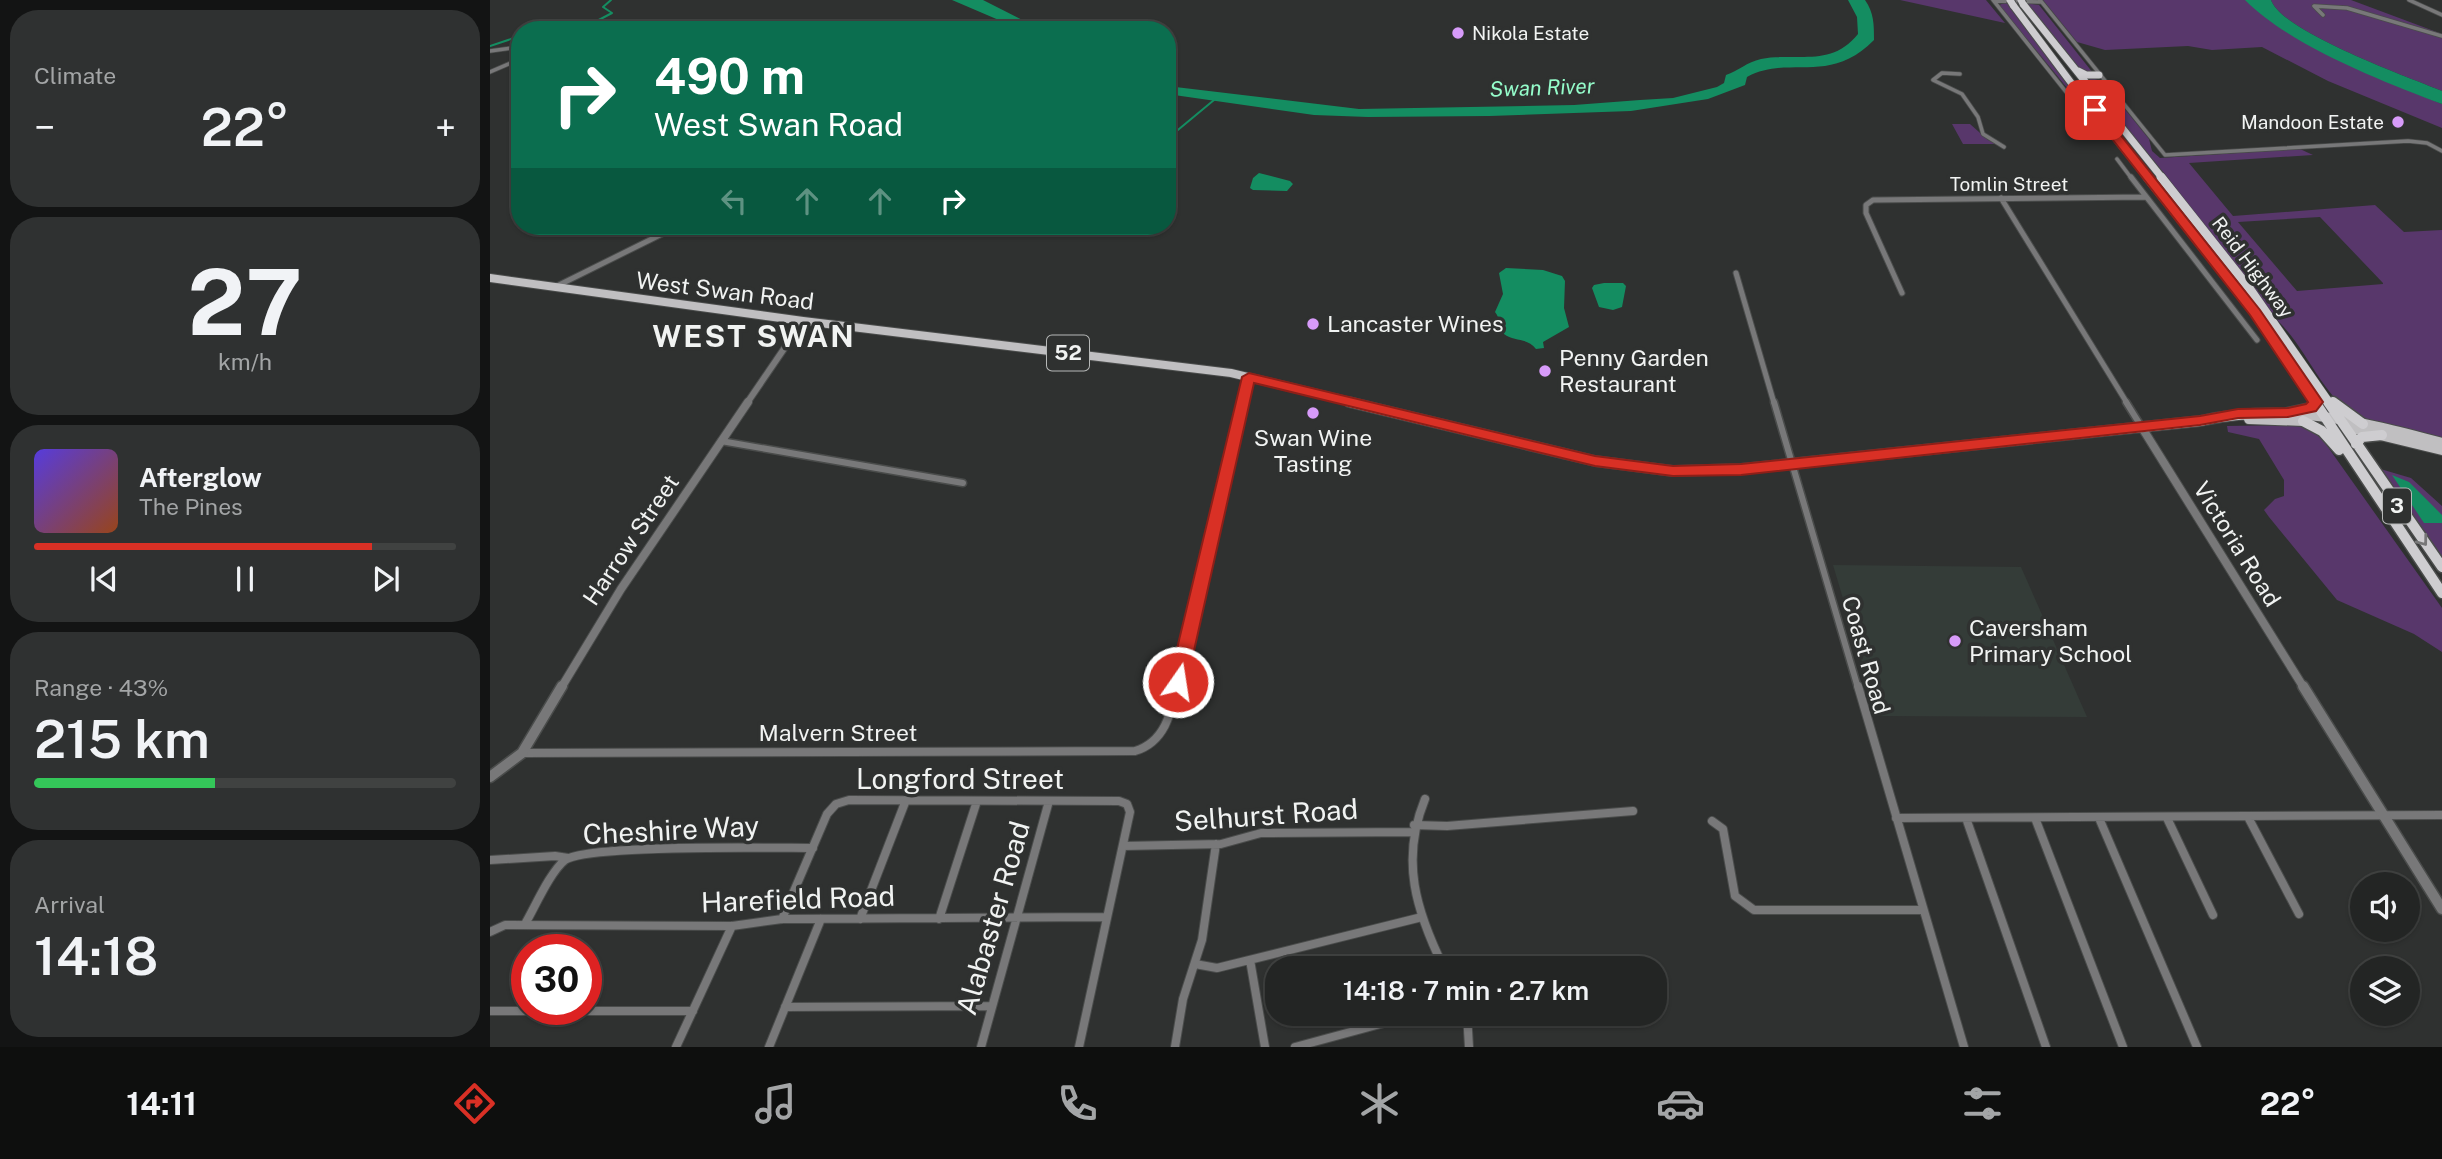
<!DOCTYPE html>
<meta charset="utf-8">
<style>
:root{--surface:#232524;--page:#2f3131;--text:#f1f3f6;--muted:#a3a5a6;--line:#404241;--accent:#d93025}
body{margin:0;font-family:"Public Sans",sans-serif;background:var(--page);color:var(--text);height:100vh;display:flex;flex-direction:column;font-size:26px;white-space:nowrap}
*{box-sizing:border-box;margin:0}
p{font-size:23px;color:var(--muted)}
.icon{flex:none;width:38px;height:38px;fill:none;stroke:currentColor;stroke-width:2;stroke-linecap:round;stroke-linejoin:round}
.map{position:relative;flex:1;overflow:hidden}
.sheet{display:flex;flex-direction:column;gap:10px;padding:10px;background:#131414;width:490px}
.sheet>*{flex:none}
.hud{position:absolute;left:21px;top:21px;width:665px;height:214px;border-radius:28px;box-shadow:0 2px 5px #0004,0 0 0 2px var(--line);background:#0b6e4f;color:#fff;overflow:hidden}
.controls{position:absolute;left:1860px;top:872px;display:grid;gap:14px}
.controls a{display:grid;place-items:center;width:70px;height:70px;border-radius:50%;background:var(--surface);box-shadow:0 2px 5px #0004,0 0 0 2px var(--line);font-size:35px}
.speed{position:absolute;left:21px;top:934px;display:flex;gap:14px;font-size:35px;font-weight:700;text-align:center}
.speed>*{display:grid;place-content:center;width:91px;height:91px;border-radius:50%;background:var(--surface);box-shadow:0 2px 5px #0004,0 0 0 2px var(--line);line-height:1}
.speed .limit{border:10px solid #d22;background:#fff;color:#111}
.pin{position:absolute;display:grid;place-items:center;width:60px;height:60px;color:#fff;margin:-30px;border-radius:14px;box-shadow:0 4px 10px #0006}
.me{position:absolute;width:77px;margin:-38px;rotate:13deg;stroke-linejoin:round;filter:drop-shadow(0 0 5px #0008)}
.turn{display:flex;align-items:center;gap:24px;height:147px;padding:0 28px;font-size:32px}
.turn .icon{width:91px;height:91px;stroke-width:2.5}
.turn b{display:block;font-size:49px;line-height:60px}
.lanes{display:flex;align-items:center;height:66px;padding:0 28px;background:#0003;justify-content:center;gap:35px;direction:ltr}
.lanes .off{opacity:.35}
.big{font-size:52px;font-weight:600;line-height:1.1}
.sheet .widget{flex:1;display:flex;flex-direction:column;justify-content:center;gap:10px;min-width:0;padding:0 24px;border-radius:28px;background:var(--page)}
.sheet .dial{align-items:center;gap:0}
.dial b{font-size:91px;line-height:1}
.song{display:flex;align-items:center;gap:21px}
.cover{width:84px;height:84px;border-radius:10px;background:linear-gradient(135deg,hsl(250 70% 55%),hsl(20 70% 35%))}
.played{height:7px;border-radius:4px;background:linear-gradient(90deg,var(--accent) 80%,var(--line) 80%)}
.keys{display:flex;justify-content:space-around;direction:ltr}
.heat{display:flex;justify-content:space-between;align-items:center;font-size:38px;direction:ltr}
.charge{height:10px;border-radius:5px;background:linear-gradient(90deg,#34c759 43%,var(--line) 0)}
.trip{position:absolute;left:775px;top:956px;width:402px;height:70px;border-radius:28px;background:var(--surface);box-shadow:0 2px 5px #0004,0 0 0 2px var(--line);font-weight:600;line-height:70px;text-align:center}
.tab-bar{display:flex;height:112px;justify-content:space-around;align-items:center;background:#0e0f0e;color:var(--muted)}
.tab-bar .icon{width:49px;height:49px}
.tab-bar .current{color:var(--accent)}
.tab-bar b{font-size:32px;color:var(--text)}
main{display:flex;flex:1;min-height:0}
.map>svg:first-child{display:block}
</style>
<main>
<section class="sheet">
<div class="widget"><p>Climate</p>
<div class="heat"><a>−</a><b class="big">22°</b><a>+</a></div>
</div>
<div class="widget dial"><b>27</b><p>km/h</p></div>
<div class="widget">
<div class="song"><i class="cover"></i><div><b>Afterglow</b><p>The Pines</p></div></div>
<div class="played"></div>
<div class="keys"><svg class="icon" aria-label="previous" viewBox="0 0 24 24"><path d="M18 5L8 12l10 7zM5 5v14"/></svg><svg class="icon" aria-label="pause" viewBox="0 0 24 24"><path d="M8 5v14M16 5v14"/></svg><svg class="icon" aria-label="next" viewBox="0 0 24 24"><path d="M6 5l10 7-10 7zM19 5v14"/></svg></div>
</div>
<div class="widget"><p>Range · 43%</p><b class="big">215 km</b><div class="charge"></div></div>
<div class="widget"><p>Arrival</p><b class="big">14:18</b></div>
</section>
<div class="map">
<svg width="1952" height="1047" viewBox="0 0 1952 1047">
<rect width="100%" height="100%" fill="#2f3130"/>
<path fill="#343c38" d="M1343,565l188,2 66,150 -209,-1z"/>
<path fill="#58376b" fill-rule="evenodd" d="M1410,0h86l19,23z
M1553,0h204l35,29 24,13 75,37 61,25v24l-114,-47 -66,-34 -50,3 -24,-4 -83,4 -28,-8z
M1781,0h80l91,34v57c-34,-14 -160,-59 -171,-91z
M1517,2l92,121v2l-8,-1 -19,-30 -73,-89z
M1535,3l14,2 54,68 -13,-1z
M1605,79l8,3 46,57 3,12 8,7 140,-9 13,6 -124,8 44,53 142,-11 29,27 38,-2v209c-23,-5 -60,-9 -80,-19 -39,-20 -53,-69 -84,-99l-110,-143 -78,-94v-5zM1830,217l63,66v1l-86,7 -59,-69z
M1462,124h18l18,16 13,4h-38z
M1798,425l16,2 14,6 124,175v44l-28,-18 -77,-34 -68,-83 -5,-7 11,-11 9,-3v-16l-25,-41 -31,-7 -1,-6z
M1887,468l34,10 31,28v52z"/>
<path fill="#148d61" d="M462,0h31l59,30h-20z
M1358,0h17c9,13 9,24 9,40 -45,46 -84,14 -127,37l-2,8 -37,14 -77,12 -141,5 -122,1 -54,-2 -147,-21v-8l192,23 215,-4 66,-5 33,-2 44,-11 7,-4 2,-8c12,-4 21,-13 35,-16 36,-7 70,9 97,-25l-1,-17z
M1755,0h26c11,32 137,77 171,91v13c-61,-23 -151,-58 -197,-104z
M769,173l31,8 3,3 -6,7 -34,-1 -3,-2 3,-10z
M1016,268l37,2 19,6 3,5 -1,27 5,19 -26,15 1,6 -8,1c-9,-12 -22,-7 -32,-15 -6,-6 -3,-15 -9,-22l8,-18 -4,-21z
M1114,283h19l3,3 -4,21 -9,3 -14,-3 -7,-19 2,-3z
M1902,475l17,7 33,33v8h-18z"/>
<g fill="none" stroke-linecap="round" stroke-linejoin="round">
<path stroke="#148d61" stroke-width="2" d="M80,25l23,-2 19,-10 -9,-6 8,-7
M55,30l8,-2
M0,46l30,-10
M677,139l47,-39"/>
<g stroke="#4a4c4b" stroke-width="5">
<path id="minor-far3" d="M1503,0l89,112 7,14 6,3
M1550,0l125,155 243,-14 19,2 15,8
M1919,0l33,15
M1504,1l47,1
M1833,15l-9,-9 33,2 95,28
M0,51l30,-4
M0,72l30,-13
M1470,74l-18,-1 -9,7 29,14 16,23 5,17 21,13
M1627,159l15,20"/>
</g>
<g stroke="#4a4c4b" stroke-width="7">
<path id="minor-far2" d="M1641,177l126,163
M1511,198l126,205
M1246,273l38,130
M65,287l123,-61
M1412,293l-36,-80v-8l7,-5 273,-3
M753,403l6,-26"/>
</g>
<g stroke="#4a4c4b" stroke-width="9">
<path id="minor-far1" d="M1284,402l84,286
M1636,402l15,24
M231,441l242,42
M687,688l66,-286"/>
</g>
<g stroke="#4a4c4b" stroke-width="10">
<path id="minor" d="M1368,686l106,361
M32,753l613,-2c30,-9 36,-38 42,-65
M935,799c-25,61 -9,112 19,169
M1758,817l51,97
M1406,818l546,-3
M1476,818l80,229
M1545,818l88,229
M1609,818l98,229
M1677,818l46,97
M1222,821l11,8 12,67 19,14h169
M924,825l33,1 186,-15
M633,846l98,-2 40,-11 151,-1
M0,860l65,-4 13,2
M292,919l45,-105 9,-10 13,-4 270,1 8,3 3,8 -51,235
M370,919l46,-119
M449,919l38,-118
M35,924c10,-17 25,-52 40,-64 23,-16 209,-12 248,-12
M0,932l15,-7 227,1 50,-7 324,-2
M760,960l15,87
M705,964l22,4 205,-51
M295,1007l207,-1
M0,1011h203
M977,1013l2,34
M186,1047l56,-121
M279,1047l52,-128
M491,1047l68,-246
M685,1047l8,-48 19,-59 14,-96
M805,1047l126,-34"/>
</g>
<g stroke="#4a4c4b" stroke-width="8">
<path id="tertiary-far2" d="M257,403l56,-82"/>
</g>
<g stroke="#4a4c4b" stroke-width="10">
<path id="tertiary-far1" d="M1651,426l163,262
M71,688l60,-99 127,-187"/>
</g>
<g stroke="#4a4c4b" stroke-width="13">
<path id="tertiary" d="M1813,686l139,223
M0,777l32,-24 40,-67"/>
</g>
<g stroke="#4a4c4b" stroke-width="10">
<path id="primary-far1" d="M0,278l313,43 428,52 125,30"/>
</g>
<g stroke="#4a4c4b" stroke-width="12">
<path id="primary" d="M859,402l246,59 78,10 68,-2 459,-48c86,-19 159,0 242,22
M1759,419l55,2
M1857,427l95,23"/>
</g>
<g stroke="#4a4c4b" stroke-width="9">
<path id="trunk-far2" d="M1533,4l140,175
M1523,5l59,79 77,95
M1588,71l8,4h13
M1605,129l19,7"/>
</g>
<g stroke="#4a4c4b" stroke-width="10">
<path id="trunk-far1" d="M1657,177l109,137 60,89
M1671,177l88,111 80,115"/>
</g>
<g stroke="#4a4c4b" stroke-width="13">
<path id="trunk" d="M1825,402l127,191
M1838,402l114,165
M1843,402l30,22
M1798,413l23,-5 5,-6
M1813,421l19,10 17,19
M1866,444l6,-7 20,-2"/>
</g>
<use href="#minor-far3" stroke="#787879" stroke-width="3.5"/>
<use href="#minor-far2" stroke="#787879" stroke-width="5"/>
<use href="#minor-far1" stroke="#787879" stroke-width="6"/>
<use href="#minor" stroke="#787879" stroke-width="8"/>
<use href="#tertiary-far2" stroke="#787879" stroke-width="6"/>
<use href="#tertiary-far1" stroke="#787879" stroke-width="8"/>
<use href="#tertiary" stroke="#787879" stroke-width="10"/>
<use href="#primary-far1" stroke="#c0bfc1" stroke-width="8"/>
<use href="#primary" stroke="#c0bfc1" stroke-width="10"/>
<use href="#trunk-far2" stroke="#cecdd0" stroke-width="7"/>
<use href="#trunk-far1" stroke="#cecdd0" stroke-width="9"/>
<use href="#trunk" stroke="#cecdd0" stroke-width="10"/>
<g stroke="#4a4c4b" stroke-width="9" stroke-linecap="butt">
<path id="trunk-bridge" d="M1520,0l3,5
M1531,0l2,4"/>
</g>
<use href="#trunk-bridge" stroke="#cecdd0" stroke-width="7"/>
</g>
<defs><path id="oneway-chevron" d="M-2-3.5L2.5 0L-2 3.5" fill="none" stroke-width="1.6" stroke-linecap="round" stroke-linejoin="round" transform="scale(1.75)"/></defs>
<use stroke="#777778" href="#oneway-chevron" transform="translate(1933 541) rotate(53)"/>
<path fill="#d93025" stroke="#8d1f18" stroke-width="2" d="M1601,108h8l161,202 63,92 -7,9 -28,6 -50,1 -38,7 -459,50 -68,1 -78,-10 -341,-83 -67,299 -3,5 -6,2 -6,-2 -3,-5 73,-305 7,-4 346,83 78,10 68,-2 459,-48 38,-7 50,-1 18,-4 2,-2 -58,-87 -159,-203z"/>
<g fill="#d79bf9" stroke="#2f3130" stroke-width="2.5">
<circle cx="968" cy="33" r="7"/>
<circle cx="1908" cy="122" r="7"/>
<circle cx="823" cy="324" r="7"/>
<circle cx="1055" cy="371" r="7"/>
<circle cx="823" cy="413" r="7"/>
<circle cx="1465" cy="641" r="7"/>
</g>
<g text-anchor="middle" stroke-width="7" stroke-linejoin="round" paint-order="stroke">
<g font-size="19" fill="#f1f3f2" stroke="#2f3130" text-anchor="start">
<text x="982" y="40">Nikola Estate</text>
<text x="1894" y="129" text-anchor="end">Mandoon Estate</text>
</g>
<g font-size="19" fill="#f1f3f2" stroke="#2f3130">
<text x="1519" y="191">Tomlin Street</text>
<text transform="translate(1763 267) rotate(53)" y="7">Reid Highway</text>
</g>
<g font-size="21" font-style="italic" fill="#95fdcb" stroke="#2f3130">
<text transform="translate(1052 88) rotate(-2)" y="7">Swan River</text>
</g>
<g fill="#2f3130" stroke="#b7b9b8" stroke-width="2">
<rect x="557" y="335.5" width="42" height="35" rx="5"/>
<rect x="1893" y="488.5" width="28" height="35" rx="5"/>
</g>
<g font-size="21" font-weight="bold" fill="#f1f3f2">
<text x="578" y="360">52</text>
<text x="1907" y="513">3</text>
</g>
<g font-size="23" fill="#f1f3f2" stroke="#2f3130">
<text transform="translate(235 291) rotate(7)" y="8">West Swan Road</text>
<text transform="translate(141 540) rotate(-56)" y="8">Harrow Street</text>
<text transform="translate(1747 544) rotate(58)" y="8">Victoria Road</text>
<text transform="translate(1376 655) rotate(74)" y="8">Coast Road</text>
<text x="348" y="741">Malvern Street</text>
</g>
<g font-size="23" fill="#f1f3f2" stroke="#2f3130" text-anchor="start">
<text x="837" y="332">Lancaster Wines</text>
<text x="1069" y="366">Penny Garden<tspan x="1069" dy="26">Restaurant</tspan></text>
<text x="823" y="446" text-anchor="middle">Swan Wine<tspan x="823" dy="26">Tasting</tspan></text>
<text x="1479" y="636">Caversham<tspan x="1479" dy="26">Primary School</tspan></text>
</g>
<g font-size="28" fill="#f1f3f2" stroke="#2f3130">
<text x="470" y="789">Longford Street</text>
<text transform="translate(776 815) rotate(-4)" y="10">Selhurst Road</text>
<text transform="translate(181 830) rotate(-3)" y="10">Cheshire Way</text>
<text transform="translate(308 899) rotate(-2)" y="10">Harefield Road</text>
<text transform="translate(503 918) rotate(-74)" y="10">Alabaster Road</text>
</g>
<g font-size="30" font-weight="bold" letter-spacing="2" fill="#f1f3f2" stroke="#2f3130">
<text x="264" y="347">WEST SWAN</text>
</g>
</g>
</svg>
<div class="controls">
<a><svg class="icon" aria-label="sound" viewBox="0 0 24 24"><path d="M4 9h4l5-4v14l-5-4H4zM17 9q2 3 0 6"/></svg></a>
<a><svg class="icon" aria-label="layers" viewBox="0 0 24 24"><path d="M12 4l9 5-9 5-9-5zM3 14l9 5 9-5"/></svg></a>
</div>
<div class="speed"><div class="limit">30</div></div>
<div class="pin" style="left:1605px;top:110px;background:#d93025"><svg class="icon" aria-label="arrive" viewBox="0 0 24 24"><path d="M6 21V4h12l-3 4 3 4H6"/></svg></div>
<svg class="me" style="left:688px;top:682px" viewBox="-20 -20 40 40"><circle r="17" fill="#d93025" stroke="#fff" stroke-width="3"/><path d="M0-11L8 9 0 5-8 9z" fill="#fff"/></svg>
<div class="trip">14:18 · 7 min · 2.7 km</div>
<div class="hud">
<div class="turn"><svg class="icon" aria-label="right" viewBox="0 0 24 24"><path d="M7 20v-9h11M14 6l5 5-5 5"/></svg><div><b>490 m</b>West Swan Road</div></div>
<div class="lanes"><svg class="icon off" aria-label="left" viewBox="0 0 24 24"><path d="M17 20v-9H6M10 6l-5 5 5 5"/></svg><svg class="icon off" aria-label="ahead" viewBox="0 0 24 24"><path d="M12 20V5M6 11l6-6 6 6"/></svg><svg class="icon off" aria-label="ahead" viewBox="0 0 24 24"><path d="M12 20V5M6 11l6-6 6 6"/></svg><svg class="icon" aria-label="right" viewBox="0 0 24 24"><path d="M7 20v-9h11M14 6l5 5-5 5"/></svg></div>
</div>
</div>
</main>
<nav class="tab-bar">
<b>14:11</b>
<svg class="icon current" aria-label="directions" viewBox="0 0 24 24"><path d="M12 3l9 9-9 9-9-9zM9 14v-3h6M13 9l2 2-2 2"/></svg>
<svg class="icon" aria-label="music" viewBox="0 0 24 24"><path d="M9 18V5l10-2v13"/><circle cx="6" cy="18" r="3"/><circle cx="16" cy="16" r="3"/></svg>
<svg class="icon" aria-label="phone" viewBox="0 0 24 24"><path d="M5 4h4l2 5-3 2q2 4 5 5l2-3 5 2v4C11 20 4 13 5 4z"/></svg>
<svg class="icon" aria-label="climate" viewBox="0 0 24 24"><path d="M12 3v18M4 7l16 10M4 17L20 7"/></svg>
<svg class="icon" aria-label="car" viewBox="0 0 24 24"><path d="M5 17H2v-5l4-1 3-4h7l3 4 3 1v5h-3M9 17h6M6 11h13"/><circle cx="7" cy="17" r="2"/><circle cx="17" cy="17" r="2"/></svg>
<svg class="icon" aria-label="filters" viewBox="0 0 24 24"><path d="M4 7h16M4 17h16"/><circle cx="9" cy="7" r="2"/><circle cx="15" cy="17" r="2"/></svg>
<b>22°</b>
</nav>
